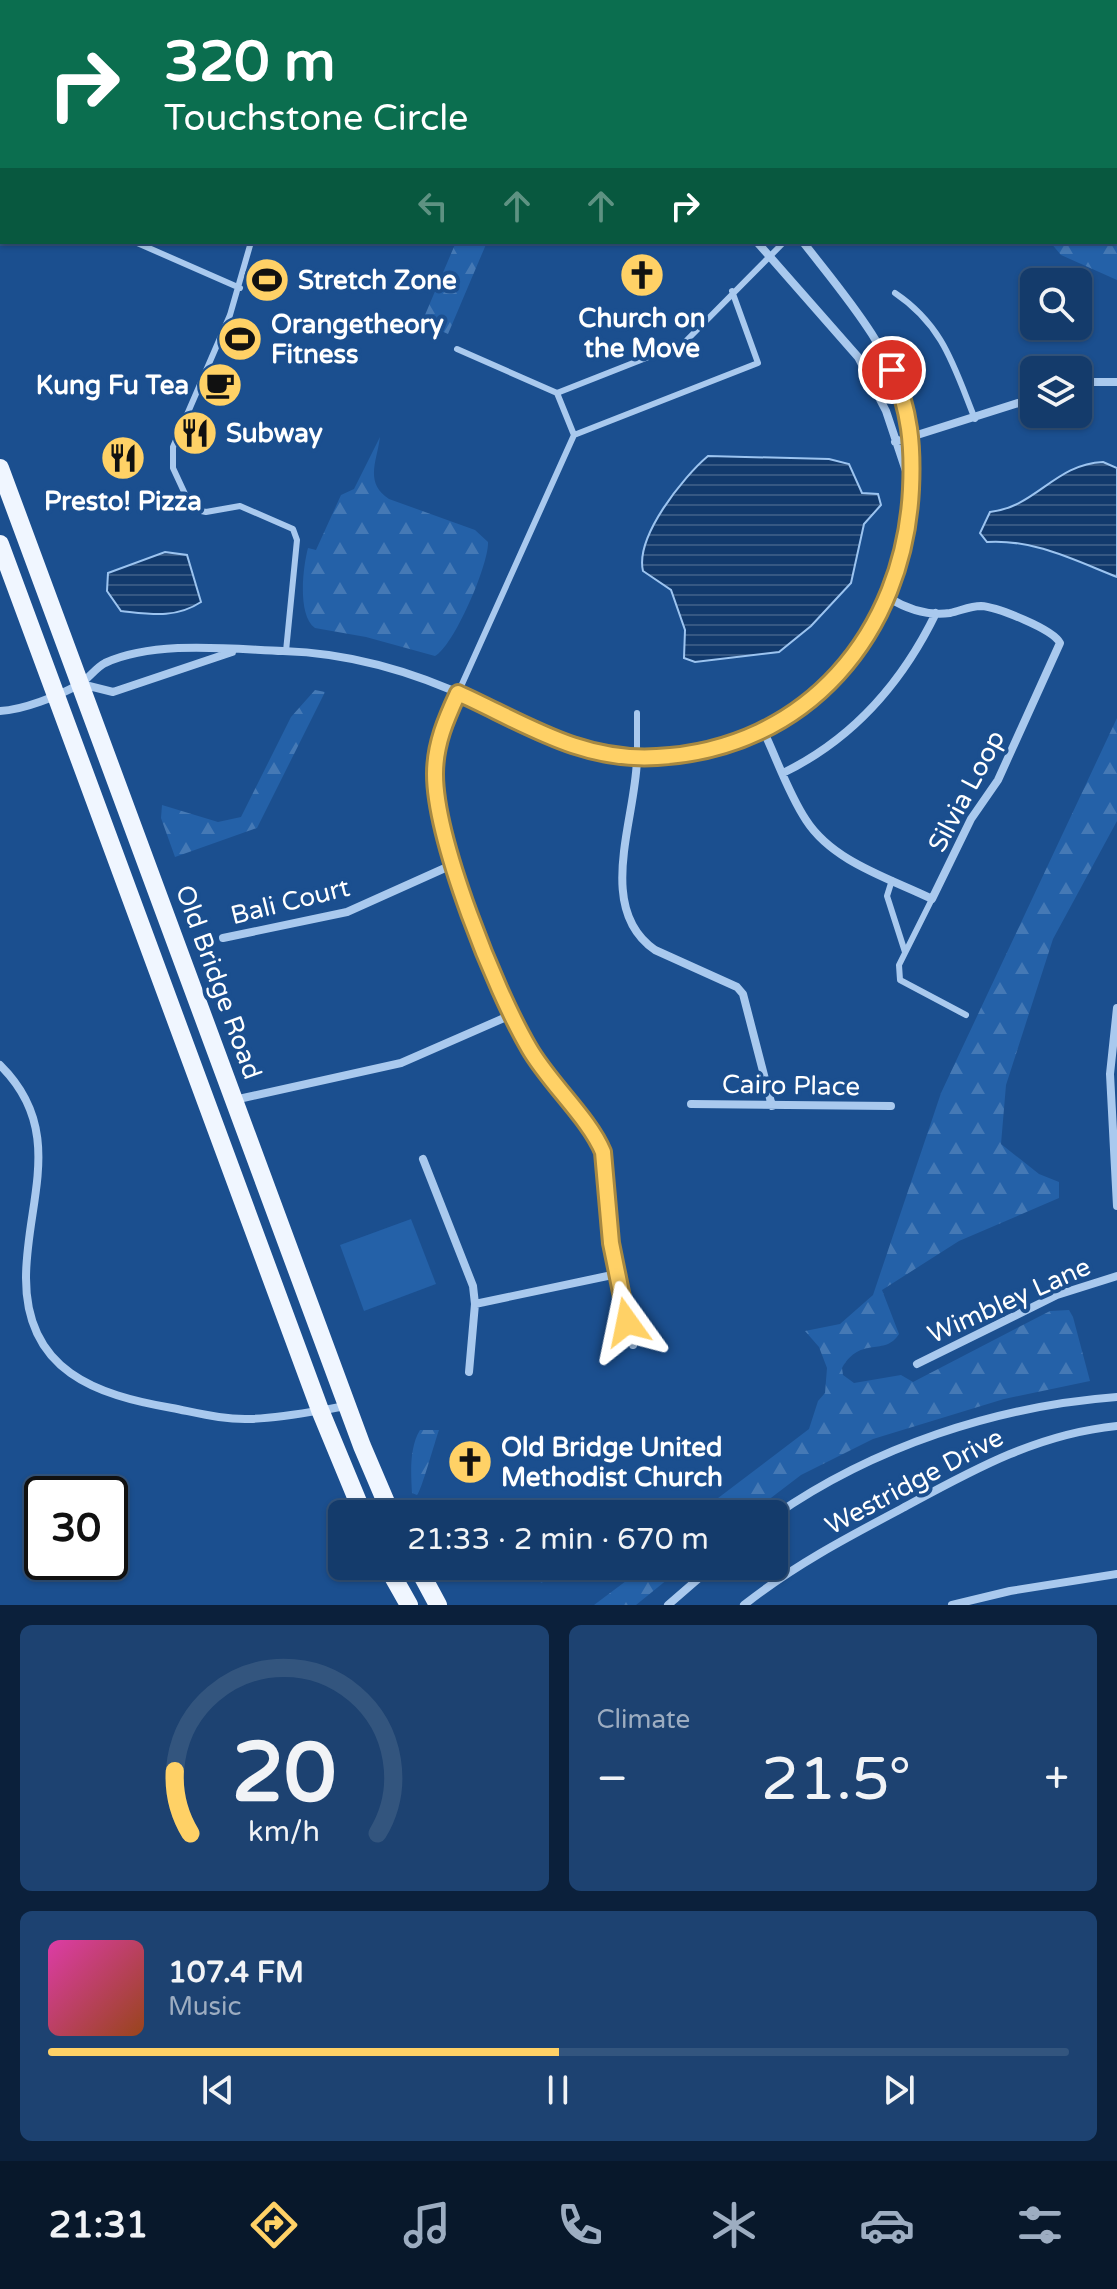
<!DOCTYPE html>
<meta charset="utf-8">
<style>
:root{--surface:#143b6b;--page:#1d4271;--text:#f1f3f6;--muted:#9dadc1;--line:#33557e;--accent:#ffd166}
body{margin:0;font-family:"Varela Round",sans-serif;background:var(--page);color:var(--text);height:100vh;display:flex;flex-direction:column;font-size:30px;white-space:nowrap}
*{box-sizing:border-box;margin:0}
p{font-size:26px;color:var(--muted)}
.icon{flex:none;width:44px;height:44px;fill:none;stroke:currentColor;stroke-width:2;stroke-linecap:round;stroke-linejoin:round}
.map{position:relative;height:1605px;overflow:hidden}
.sheet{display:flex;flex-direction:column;gap:20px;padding:20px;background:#0b203b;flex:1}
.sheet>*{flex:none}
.top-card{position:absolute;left:0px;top:0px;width:1118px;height:244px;box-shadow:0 2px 6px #0004,0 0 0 2px var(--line);background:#0b6e4f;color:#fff;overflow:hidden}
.controls{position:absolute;left:1020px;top:268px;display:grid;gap:16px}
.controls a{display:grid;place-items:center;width:72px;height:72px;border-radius:12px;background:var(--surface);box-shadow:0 2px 6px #0004,0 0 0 2px var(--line);font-size:40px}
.speed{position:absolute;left:24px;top:1476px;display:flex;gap:16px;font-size:40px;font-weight:700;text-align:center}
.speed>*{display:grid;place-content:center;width:104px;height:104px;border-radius:50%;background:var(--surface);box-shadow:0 2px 6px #0004,0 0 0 2px var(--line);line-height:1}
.speed .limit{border:4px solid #111;border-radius:12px;background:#fff;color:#111}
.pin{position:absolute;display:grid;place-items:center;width:68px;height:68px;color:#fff;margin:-34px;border:4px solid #fff;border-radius:50%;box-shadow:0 2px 8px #0007}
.me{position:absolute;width:88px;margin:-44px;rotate:348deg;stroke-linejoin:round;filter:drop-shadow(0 0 6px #0008)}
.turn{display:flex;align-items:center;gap:28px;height:168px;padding:0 32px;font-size:36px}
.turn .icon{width:104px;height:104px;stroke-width:2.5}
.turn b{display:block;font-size:56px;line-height:68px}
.lanes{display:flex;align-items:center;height:76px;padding:0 32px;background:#0003;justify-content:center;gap:40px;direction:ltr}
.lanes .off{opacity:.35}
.big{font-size:60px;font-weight:600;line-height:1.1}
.sheet .widget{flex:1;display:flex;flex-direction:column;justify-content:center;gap:12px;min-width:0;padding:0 28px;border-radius:12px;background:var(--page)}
.sheet .dial{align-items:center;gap:0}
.dial svg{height:208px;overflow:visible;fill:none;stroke:var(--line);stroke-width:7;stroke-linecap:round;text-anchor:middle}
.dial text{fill:var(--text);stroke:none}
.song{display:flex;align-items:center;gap:24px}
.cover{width:96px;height:96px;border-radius:12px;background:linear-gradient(135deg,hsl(320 70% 55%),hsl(20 70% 35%))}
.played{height:8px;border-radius:4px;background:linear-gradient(90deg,var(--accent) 50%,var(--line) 50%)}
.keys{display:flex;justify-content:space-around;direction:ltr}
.heat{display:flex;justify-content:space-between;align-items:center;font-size:44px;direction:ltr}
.sheet .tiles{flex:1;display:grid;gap:20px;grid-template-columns:1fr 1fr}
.widget:last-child{grid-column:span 2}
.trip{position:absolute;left:328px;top:1500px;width:460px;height:80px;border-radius:12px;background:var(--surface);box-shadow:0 2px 6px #0004,0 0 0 2px var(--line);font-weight:600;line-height:80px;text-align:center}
.dock{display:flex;height:128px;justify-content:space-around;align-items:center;background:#08182b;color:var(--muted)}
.dock .icon{width:56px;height:56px}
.dock .on{color:var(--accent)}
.dock b{font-size:36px;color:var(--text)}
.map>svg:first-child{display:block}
</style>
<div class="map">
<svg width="1117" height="1605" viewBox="0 0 1117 1605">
<defs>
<pattern id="forest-firs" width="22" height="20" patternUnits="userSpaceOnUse" patternTransform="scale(2)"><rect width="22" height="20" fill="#2461a8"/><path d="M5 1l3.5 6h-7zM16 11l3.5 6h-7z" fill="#4579b5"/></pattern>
<pattern id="park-tufts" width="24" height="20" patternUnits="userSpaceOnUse" patternTransform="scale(2)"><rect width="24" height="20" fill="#2461a8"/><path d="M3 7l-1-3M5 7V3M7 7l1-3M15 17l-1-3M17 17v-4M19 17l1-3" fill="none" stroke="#4579b5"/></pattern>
<pattern id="water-rules" width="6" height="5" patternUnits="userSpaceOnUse" patternTransform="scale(2)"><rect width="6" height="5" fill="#123a6d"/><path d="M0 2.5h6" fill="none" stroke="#365883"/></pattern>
</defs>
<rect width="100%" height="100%" fill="#1b4f8f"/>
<path fill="url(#forest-firs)" d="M596,0h352l4,2h-352z
M1117,174v106l-56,-25 -11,-13h66z
M456,242h31l-39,92 -26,-12z
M380,437c-3,24 -16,46 9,62l86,31 13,12c1,22 -34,104 -53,114l-69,-19 -51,-9c-18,-13 -12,-61 -7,-80l8,2 25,-55 13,-6z
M315,690l10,2 -68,136 -82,29 -14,-39 1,-13 56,17 23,-5 50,-100z
M1117,718v103l-64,118 -47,146 -5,59 38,30 20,8v16l-100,43 -77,49 17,44c-14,23 -38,1 -57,34l1,7 11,8 47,-8 12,7 137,-71 19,-1 4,7 17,64 -86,18 -131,40 -72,36 -51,39h-53l112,-85 9,-28 7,-8 2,-25 -8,-21 -14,-16 35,-7 33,-29 68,-202z
M420,1430h19c-4,11 -18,62 -22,65l-5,-2c-1,-19 -3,-45 8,-63z
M646,1566h38l-48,39h-42z"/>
<path fill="url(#park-tufts)" d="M527,1566h23l-8,17 -19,-10z"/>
<path fill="#2461a8" d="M411,1219l25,65 -72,27 -24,-66z"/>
<path fill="url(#water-rules)" stroke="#9cc4f0" stroke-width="2" d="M708,456l121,3 20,5 13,29 16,1 3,11 -17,19 -13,59 -40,43 -32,26 -84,10 -11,-4 1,-28 -14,-40 -28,-19c-8,-34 40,-94 65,-115z
M1103,462l14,6v109c-43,-17 -83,-38 -130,-35l-7,-9 10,-21c46,-5 65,-48 113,-50z
M165,552l22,3 14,47c-26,17 -51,12 -80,9l-14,-20 1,-18z"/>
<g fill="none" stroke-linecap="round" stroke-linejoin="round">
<path stroke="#a9c9ee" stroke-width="6" d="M159,2l1,-2
M354,2l1,-2
M0,218h2
M0,238h2
M135,242l105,46
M251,242l-21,73 -57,132v21l19,41 14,3 34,-6 53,23 4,11 -11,111
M895,293c49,33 59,74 80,126
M457,349l100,44
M574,435l184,-72 -26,-72
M458,693l116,-258 -17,-42 127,-50 100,-101
M637,757v-44
M892,880l-5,16 18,56
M932,899l-33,66 1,15 66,35"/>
<path stroke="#a9c9ee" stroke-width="8" d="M383,0l6,2
M533,0l5,2
M1116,123l1,-1
M757,242l101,115 28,54 23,69
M1078,382h39
M895,442l139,-44
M81,684l32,8 119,-40
M458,693c-12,26 -23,51 -23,81 0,65 60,216 94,274 20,35 60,70 74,104l8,91 22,102
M0,711c23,-1 58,-15 78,-26 10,-5 17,-17 27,-22 50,-23 125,-14 178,-12 68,2 132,21 193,50 47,22 87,49 141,55 160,17 286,-105 293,-262 2,-28 5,-55 -3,-82 -17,-66 -63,-117 -104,-170
M763,730c14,29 25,63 43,90 27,42 83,58 126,79l39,-80 27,-39 62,-137c-7,-14 -63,-36 -79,-37 -11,0 -21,5 -31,7 -22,3 -43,-4 -61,-15
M637,757c0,59 -43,151 18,193l82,37 6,7 29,112
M783,773c70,-34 119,-90 153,-160
M223,938l124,-26 107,-48
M1117,1008l-7,66 7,132
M0,1065c67,66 26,137 26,213 0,93 70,117 146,130 26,5 52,12 78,11 33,-1 65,-8 97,-13
M234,1100l167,-37 110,-48
M691,1104l200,2
M423,1159l50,127 2,18 -6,68
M475,1304l142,-30
M917,1364l140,-69 60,-19
M774,1516c99,-69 222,-110 343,-119
M668,1605l45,-39
M744,1605c49,-39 102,-67 157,-96 70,-38 135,-75 216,-83
M952,1605l58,-14 107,-17"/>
<path stroke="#f0f6ff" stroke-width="18" d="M0,468l362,978 29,68
M0,544l320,866 43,104
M387,1566l22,39
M417,1566l21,39"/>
</g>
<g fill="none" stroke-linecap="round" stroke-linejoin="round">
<g stroke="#a68842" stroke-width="20">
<path id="route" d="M627,1322l-16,-79 -8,-91c-14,-34 -54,-69 -74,-104 -34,-58 -94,-208 -94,-274 0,-30 11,-55 23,-81 66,30 123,69 199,64 150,-8 247,-124 254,-268 2,-43 -1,-79 -19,-119"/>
</g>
<use href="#route" stroke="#ffd166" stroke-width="14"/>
</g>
<defs>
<g id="church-disc" transform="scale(2.3)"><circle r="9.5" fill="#ffd166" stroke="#1b4f8f"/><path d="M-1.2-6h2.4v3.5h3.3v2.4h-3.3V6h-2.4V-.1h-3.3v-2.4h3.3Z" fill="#111"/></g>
<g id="stadium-disc" transform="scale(2.3)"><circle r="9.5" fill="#ffd166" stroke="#1b4f8f"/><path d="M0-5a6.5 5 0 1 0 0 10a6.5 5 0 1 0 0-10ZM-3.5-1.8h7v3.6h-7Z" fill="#111"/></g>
<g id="cafe-disc" transform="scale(2.3)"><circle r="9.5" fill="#ffd166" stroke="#1b4f8f"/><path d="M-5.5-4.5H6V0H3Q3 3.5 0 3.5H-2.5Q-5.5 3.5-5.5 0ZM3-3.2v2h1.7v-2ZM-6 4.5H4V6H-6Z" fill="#111"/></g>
<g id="restaurant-disc" transform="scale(2.3)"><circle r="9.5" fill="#ffd166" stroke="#1b4f8f"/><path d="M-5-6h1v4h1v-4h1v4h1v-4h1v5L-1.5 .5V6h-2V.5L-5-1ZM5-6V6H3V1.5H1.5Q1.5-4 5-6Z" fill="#111"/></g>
</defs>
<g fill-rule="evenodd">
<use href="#church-disc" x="642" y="275"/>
<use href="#stadium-disc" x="267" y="280"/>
<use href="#stadium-disc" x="240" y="339"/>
<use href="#cafe-disc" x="220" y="385"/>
<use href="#restaurant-disc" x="195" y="433"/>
<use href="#restaurant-disc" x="123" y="458"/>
<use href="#church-disc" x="470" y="1462"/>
</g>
<g text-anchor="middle" stroke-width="8" stroke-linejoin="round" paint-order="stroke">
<g font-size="26" font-weight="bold" fill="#fff" stroke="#1b4f8f" text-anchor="start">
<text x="298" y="289">Stretch Zone</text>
<text x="642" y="327" text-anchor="middle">Church on<tspan x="642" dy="30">the Move</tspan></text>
<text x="271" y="333">Orangetheory<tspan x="271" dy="30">Fitness</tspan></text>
<text x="189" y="394" text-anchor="end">Kung Fu Tea</text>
<text x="226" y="442">Subway</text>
<text x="123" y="510" text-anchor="middle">Presto! Pizza</text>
<text x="501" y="1456">Old Bridge United<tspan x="501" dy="30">Methodist Church</tspan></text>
</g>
<g font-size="26" fill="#fff" stroke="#1b4f8f">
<text transform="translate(966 791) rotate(-62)" y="9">Silvia Loop</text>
<text transform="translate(290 901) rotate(-14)" y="9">Bali Court</text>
<text transform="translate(219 982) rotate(70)" y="9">Old Bridge Road</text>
<text transform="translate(791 1085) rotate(1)" y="9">Cairo Place</text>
<text transform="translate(1009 1300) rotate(-24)" y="9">Wimbley Lane</text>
<text transform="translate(914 1481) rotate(-28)" y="9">Westridge Drive</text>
</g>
</g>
</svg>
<div class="controls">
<a><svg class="icon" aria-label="search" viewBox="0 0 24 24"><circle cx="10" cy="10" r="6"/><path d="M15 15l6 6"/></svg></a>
<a><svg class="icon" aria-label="layers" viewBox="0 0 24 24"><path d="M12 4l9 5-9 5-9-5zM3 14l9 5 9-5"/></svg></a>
</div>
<div class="speed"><div class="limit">30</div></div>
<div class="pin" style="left:892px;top:370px;background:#d93025"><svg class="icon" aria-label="arrive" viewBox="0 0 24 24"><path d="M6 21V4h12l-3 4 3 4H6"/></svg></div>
<svg class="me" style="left:627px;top:1322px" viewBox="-20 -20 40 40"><path d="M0-17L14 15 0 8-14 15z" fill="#ffd166" stroke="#fff" stroke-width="4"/></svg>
<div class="trip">21:33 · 2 min · 670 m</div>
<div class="top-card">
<div class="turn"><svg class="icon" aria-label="right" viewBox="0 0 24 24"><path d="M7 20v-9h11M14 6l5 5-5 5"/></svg><div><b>320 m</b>Touchstone Circle</div></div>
<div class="lanes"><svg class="icon off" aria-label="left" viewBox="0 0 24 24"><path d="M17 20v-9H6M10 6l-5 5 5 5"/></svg><svg class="icon off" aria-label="ahead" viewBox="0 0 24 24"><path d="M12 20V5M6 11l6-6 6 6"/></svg><svg class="icon off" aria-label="ahead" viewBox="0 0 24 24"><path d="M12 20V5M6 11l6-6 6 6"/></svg><svg class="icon" aria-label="right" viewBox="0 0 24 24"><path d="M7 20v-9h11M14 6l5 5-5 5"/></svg></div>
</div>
</div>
<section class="sheet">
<div class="tiles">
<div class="widget dial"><svg viewBox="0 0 100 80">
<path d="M14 69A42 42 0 1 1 86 69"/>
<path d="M14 69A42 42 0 0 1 8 45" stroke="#ffd166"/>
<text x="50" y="56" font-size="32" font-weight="700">20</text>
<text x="50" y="72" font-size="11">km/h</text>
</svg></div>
<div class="widget"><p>Climate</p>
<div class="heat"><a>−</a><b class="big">21.5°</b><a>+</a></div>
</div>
<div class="widget">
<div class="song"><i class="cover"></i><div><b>107.4 FM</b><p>Music</p></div></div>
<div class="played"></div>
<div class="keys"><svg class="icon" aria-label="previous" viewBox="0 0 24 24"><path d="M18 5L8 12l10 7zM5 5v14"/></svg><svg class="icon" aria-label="pause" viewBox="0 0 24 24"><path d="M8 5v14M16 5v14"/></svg><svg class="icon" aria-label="next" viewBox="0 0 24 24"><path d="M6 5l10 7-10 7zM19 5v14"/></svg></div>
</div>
</div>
</section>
<nav class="dock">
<b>21:31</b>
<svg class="icon on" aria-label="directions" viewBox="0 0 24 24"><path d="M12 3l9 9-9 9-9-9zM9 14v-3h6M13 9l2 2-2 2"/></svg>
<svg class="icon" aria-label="music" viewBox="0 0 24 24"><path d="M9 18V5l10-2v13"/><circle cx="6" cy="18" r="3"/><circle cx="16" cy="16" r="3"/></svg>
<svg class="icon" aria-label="phone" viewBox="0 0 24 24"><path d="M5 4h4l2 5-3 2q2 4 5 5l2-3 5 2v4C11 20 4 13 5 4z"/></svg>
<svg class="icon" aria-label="climate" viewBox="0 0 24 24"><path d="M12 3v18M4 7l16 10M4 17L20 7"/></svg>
<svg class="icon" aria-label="car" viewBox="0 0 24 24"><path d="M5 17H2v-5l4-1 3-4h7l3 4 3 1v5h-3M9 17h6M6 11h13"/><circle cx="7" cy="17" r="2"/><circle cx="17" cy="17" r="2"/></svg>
<svg class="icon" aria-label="filters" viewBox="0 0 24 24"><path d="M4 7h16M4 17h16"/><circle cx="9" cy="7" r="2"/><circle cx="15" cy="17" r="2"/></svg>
</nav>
